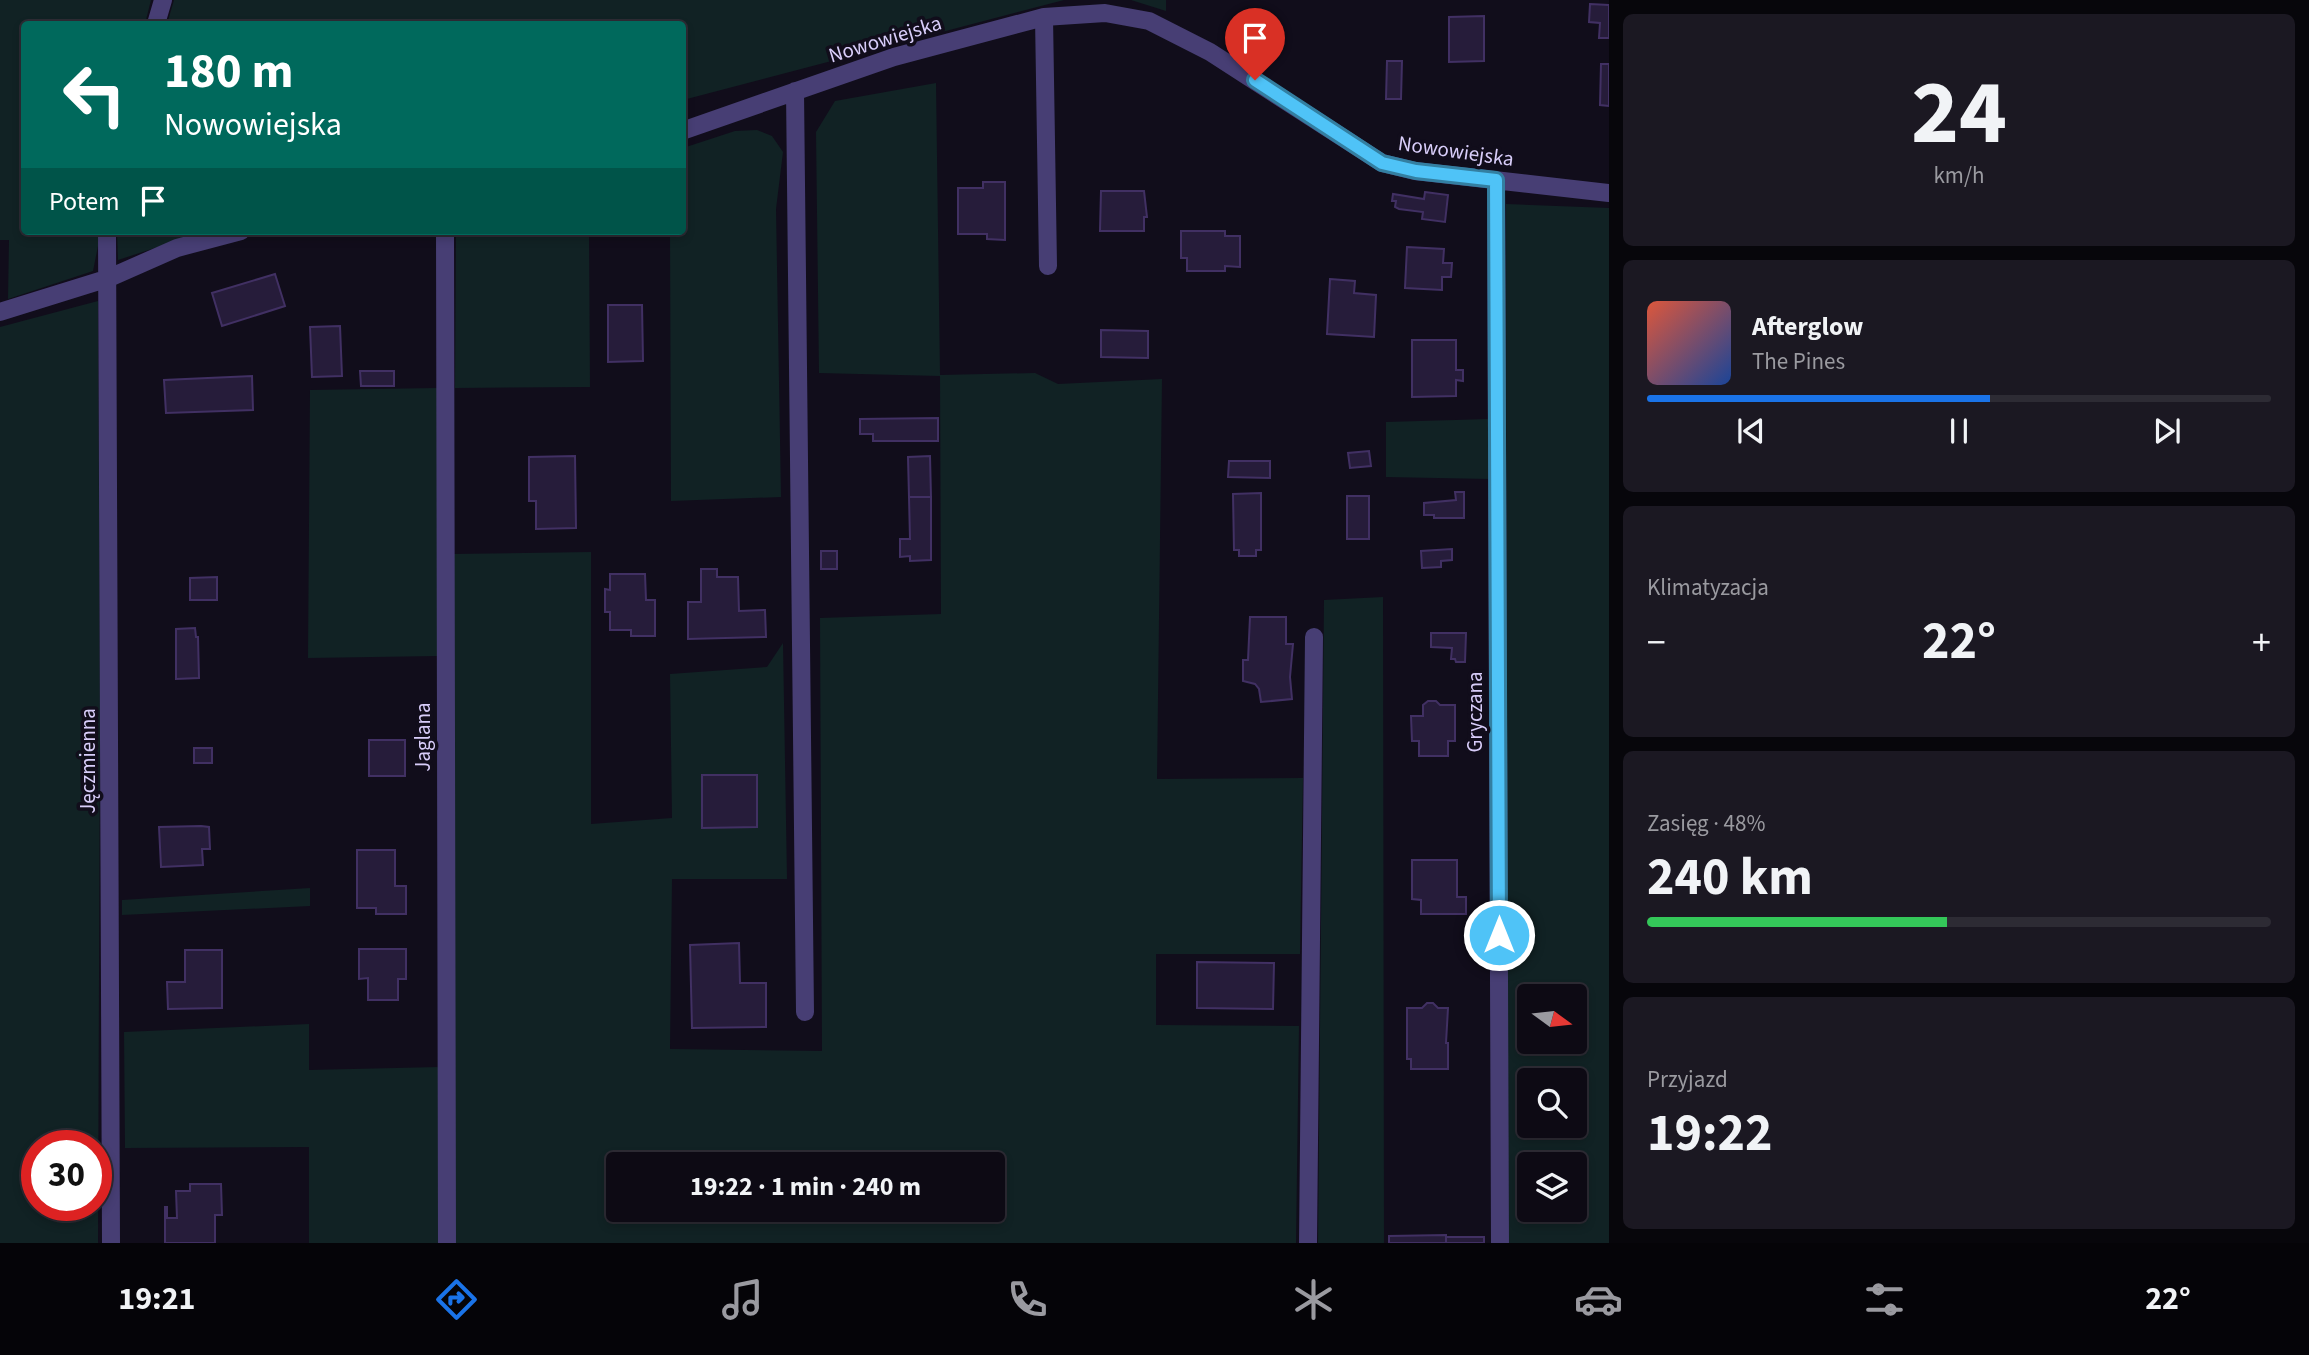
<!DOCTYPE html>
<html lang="pl">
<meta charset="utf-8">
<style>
:root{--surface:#0d0a14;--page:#1b1822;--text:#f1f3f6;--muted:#9a9aa0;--line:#2d2b34;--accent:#1a73e8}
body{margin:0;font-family:"Source Sans 3",sans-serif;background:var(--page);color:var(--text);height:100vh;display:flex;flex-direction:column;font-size:26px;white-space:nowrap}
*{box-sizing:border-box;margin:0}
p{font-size:23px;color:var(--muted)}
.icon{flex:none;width:38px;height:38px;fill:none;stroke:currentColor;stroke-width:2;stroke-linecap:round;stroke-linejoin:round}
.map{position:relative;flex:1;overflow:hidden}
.panel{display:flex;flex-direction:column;gap:14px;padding:14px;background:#07060b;width:700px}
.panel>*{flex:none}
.hud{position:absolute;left:21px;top:21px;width:665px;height:214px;border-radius:7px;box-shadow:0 4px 10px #0003,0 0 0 2px var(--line);background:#00695c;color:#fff;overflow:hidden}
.needle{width:46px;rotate:105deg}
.buttons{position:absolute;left:1517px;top:984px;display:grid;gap:14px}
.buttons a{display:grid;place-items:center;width:70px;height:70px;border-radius:7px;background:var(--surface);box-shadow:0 4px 10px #0003,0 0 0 2px var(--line);font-size:35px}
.speed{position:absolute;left:21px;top:1130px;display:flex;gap:14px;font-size:35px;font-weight:700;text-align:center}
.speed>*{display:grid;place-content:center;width:91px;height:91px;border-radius:50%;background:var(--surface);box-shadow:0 4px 10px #0003,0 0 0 2px var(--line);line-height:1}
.speed .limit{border:10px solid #d22;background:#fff;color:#111}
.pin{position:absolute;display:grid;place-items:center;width:60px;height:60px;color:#fff;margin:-72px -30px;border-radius:50% 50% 50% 0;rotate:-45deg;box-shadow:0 0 7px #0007}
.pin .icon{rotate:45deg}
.me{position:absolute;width:77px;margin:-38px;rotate:0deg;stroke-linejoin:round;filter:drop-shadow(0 0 5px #0008)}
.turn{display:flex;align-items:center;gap:24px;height:147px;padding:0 28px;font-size:32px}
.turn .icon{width:91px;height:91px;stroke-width:2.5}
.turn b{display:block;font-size:49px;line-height:60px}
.then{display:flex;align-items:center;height:66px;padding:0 28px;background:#0003;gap:14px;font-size:26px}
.big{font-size:52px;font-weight:700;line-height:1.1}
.panel .widget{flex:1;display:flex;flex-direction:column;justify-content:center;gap:10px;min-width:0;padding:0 24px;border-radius:10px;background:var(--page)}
.panel .dial{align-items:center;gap:0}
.dial b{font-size:91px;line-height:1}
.song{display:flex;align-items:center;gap:21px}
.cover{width:84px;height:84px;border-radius:10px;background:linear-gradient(135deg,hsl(10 70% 55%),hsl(220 70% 35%))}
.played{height:7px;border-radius:4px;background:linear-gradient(90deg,var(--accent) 55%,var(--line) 55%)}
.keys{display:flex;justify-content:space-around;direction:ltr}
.heat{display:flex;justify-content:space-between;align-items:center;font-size:38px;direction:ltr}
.charge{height:10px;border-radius:5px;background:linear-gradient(90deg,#34c759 48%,var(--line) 0)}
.trip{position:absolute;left:606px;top:1152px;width:399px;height:70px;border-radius:7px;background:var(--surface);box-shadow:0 4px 10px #0003,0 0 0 2px var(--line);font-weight:700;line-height:70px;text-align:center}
.dock{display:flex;height:112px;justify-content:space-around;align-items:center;background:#050408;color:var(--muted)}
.dock .icon{width:49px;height:49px}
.dock .current{color:var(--accent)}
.dock b{font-size:32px;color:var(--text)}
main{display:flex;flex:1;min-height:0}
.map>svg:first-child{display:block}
</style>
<main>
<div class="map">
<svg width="1609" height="1243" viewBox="0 0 1609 1243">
<rect width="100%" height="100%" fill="#110d1b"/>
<path fill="#112224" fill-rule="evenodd" d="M0,0h151l-6,24h-121v207h77l-8,40 -85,28 1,-59h-9z
M174,0h890l-381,100 -1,-76h-515z
M1131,0h35v11z
M936,83l4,292 95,-2 23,11 104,-5 -5,400 146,-1 -3,176h-144v71l143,1 -3,217h-842l-2,-689 139,-2v272l81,-6 -2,-144 97,-7 16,-24 4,236h-115l-2,170 152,2 -2,-433 121,-4 -1,-238 -121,-3 -3,-241 19,-31zM618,1164h374v45h-374z
M757,130l15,6 11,16 -7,57 5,288 -110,4 -1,-270h12l1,-83 52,-17z
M1506,204l103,4v1035h-102zM1530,996h45v45h-45zM1530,1080h45v45h-45zM1530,1164h45v45h-45z
M117,231h90l-89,29z
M456,231h133l1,156 -135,1z
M98,301l2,414 -2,528h-98v-916zM37,1146h59v60h-59z
M437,388l1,268 -130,2 2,-268z
M1489,419v60l-103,-2v-55z
M1383,597l1,646h-66l6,-643z
M310,888v18l-188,9v-15z
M309,1024v46l130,-3 1,176h-131v-96l-184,1 -1,-116z"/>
<path fill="#261c3a" stroke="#413063" stroke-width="2" d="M1590,4l19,1v33h-10l1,-15 -11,-1z
M1484,16v45l-35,1v-45z
M1387,61h15l-1,38h-15z
M1601,64h8v42l-9,-1z
M983,182h22v58l-18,-1v-5h-29v-46h25z
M1101,191h43l3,26h-3v14h-44z
M1425,192l23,3 -3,27 -23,-3 1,-7 -24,-3 -4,-2 1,-6h-4l1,-7 31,5z
M1181,231h44v5h15v31l-15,-1v5h-38v-13h-6z
M1407,247l37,2 -1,14h9l-1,14h-9v13l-37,-2z
M275,274l10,32 -63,20 -10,-33z
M1330,279l25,2 -1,12 22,2 -2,42 -47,-3z
M608,305h34l1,56 -35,1z
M340,326l2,50 -30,1 -2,-50z
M1101,330l47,1v27l-47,-1z
M1412,340h44v30h7v11l-7,-1v16l-44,1z
M360,371h34v15h-33z
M252,376l1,34 -87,3 -2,-33z
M938,418v23h-65v-7h-13v-15z
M1369,451l2,15 -21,2 -2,-15z
M575,456l1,72 -40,1v-28h-7v-44z
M930,456l1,41h-22l-1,-40z
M1229,461h41v17l-42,-1z
M1455,492h9v26h-30v-3h-10v-12l32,-3z
M1261,493v57h-5v6h-17v-6h-5l-1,-56z
M1347,496h22v43h-22z
M909,497h22v63l-21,1v-5l-10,1v-18h10z
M1452,549v11l-11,1v6l-19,1 -1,-17z
M821,551h16v18h-16z
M701,569h16v8h21l1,34 26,-1 1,27 -78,2v-37h13z
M610,574h35l1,26h9v36h-24v-6h-21v-18h-5v-23l5,1z
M217,577v23h-27v-22z
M1250,617h36v27h7l-3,33 2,22 -31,3 -2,-13 -4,-5 -12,-3v-21h5z
M195,628l1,9h2l1,41 -23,1v-50z
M1431,633h35l-1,29h-9l-1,-3h-4l1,-11 -21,-1z
M1428,701h8l4,4h15v36h-7v15h-29v-15h-7l-1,-25h12v-11z
M369,740h36v36h-36z
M194,748h18v15h-18z
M702,775h55v52l-55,1z
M201,826l8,1 1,22h-8l1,16 -42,2 -2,-40z
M357,850h38v36h11v28h-30v-6h-19z
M1412,860h45v37h9v17h-45v-14l-9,-1z
M739,943l1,40h26v44l-74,1 -2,-83z
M359,949h47v30h-8v21h-30v-22l-9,1z
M185,950h37v58l-54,1 -1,-27h18z
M1197,962l77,1 -1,46 -76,-1z
M1427,1003h6l5,5h10l-2,35h2v26h-37v-10h-4v-51h15z
M190,1184h31l1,31h-7v28h-50v-36h2v11h10l-1,-27h14z
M1446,1235v8h-57v-7z
M1446,1237h38v6h-38z"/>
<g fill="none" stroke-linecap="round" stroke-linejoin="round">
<path stroke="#473e74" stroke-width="18" d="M1044,17l4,249
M156,24l7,-24
M795,91l10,921
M682,131l212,-74 150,-40 61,-4 44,8 61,31 172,111 33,8 194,22
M1496,180l4,1063
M107,231l4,1012
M445,231l2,1012
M0,312l109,-34 68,-30 64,-17
M1308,1243l6,-606"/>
</g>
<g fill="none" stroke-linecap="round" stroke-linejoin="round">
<g stroke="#337fa1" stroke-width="18">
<path id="route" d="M1255,80l127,83 34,8 80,9 3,755"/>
</g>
<use href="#route" stroke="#4fc3f7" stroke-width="12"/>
</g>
<g text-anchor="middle" stroke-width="7" stroke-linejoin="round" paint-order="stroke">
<g font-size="21" fill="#d8cdf9" stroke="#110d1b">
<text transform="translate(885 39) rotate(-17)" y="7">Nowowiejska</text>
<text transform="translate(1456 151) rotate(8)" y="7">Nowowiejska</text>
<text transform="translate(1475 712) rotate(-90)" y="7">Gryczana</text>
<text transform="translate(423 737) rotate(-90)" y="7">Jaglana</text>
<text transform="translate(88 761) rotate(-90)" y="7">Jęczmienna</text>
</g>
</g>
</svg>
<div class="buttons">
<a><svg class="needle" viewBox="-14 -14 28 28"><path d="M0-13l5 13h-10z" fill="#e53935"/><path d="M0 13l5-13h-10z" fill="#9a9aa0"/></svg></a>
<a><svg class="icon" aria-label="search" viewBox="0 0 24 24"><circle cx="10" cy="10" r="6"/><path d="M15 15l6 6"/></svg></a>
<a><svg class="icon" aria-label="layers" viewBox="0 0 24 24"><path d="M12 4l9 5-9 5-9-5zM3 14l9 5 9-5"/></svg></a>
</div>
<div class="speed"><div class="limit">30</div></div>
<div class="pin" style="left:1255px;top:80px;background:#d93025"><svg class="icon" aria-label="arrive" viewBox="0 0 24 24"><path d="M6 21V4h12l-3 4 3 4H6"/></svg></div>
<svg class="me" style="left:1499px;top:935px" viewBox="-20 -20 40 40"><circle r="17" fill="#4fc3f7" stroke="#fff" stroke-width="3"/><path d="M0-11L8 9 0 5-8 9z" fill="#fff"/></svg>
<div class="trip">19:22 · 1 min · 240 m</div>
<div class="hud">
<div class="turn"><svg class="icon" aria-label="left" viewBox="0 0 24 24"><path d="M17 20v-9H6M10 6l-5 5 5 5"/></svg><div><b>180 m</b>Nowowiejska</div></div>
<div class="then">Potem<svg class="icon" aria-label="arrive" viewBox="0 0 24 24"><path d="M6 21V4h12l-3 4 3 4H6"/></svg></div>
</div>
</div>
<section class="panel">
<div class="widget dial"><b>24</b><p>km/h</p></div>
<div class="widget">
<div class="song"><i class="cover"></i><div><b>Afterglow</b><p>The Pines</p></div></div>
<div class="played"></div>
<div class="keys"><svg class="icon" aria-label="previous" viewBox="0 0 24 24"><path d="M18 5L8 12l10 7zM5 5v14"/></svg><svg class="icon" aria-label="pause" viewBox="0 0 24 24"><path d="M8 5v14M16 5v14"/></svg><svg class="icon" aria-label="next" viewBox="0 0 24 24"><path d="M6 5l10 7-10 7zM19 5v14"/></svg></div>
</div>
<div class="widget"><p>Klimatyzacja</p>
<div class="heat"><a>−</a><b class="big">22°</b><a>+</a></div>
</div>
<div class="widget"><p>Zasięg · 48%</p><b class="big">240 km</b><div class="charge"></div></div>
<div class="widget"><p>Przyjazd</p><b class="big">19:22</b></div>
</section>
</main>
<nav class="dock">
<b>19:21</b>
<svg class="icon current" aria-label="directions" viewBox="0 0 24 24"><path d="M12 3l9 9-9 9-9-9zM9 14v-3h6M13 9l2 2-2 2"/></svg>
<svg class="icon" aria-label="music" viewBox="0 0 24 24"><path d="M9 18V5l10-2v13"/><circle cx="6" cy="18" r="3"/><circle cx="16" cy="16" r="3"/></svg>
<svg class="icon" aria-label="phone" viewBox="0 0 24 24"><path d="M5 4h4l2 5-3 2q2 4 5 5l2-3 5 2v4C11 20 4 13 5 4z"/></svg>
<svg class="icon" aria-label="climate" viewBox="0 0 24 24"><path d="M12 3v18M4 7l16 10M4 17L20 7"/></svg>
<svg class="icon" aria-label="car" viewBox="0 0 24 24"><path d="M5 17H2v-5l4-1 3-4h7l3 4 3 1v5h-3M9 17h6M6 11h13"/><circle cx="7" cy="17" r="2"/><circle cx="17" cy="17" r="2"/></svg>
<svg class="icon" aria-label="filters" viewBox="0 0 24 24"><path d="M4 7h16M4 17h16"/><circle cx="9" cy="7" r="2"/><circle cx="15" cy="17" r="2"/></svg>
<b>22°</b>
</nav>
